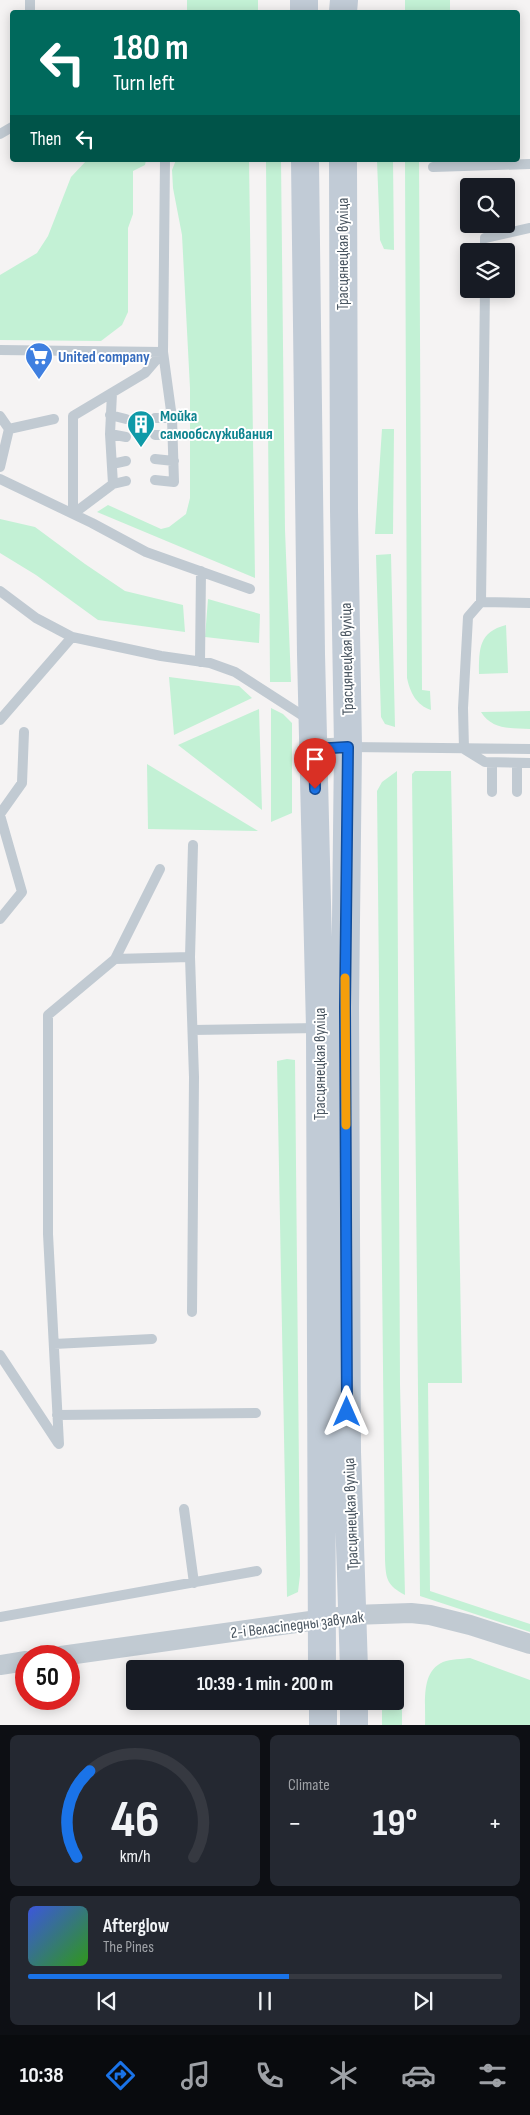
<!DOCTYPE html>
<meta charset="utf-8">
<style>
:root{--surface:#171b24;--page:#242831;--text:#f1f3f6;--muted:#9ea1a6;--line:#363941;--accent:#1a73e8}
body{margin:0;font-family:"Sofia Sans Condensed",sans-serif;background:var(--page);color:var(--text);height:100vh;display:flex;flex-direction:column;font-size:19px;white-space:nowrap}
*{box-sizing:border-box;margin:0}
p{font-size:16px;color:var(--muted)}
.icon{flex:none;width:28px;height:28px;fill:none;stroke:currentColor;stroke-width:2;stroke-linecap:round;stroke-linejoin:round}
.map{position:relative;height:1725px;overflow:hidden}
.panel{display:flex;flex-direction:column;gap:10px;padding:10px;background:#0d0f14;flex:1}
.panel>*{flex:none}
.top-card{position:absolute;left:10px;top:10px;width:510px;height:152px;border-radius:5px;box-shadow:0 2px 12px #0003;background:#00695c;color:#fff;overflow:hidden}
.tools{position:absolute;left:460px;top:178px;display:grid;gap:10px}
.tools a{display:grid;place-items:center;width:55px;height:55px;border-radius:5px;background:var(--surface);box-shadow:0 2px 12px #0003;font-size:25px}
.speed{position:absolute;left:15px;top:1645px;display:flex;gap:10px;font-size:25px;font-weight:700;text-align:center}
.speed>*{display:grid;place-content:center;width:65px;height:65px;border-radius:50%;background:var(--surface);box-shadow:0 2px 12px #0003;line-height:1}
.speed .limit{border:8px solid #d22;background:#fff;color:#111}
.pin{position:absolute;display:grid;place-items:center;width:42px;height:42px;color:#fff;margin:-51px -21px;border-radius:50% 50% 50% 0;rotate:-45deg;box-shadow:0 0 5px #0007}
.pin .icon{rotate:45deg}
.me{position:absolute;width:55px;margin:-28px;rotate:0deg;stroke-linejoin:round;filter:drop-shadow(0 0 4px #0008)}
.turn{display:flex;align-items:center;gap:18px;height:105px;padding:0 20px;font-size:22px}
.turn .icon{width:65px;height:65px;stroke-width:2.5}
.turn b{display:block;font-size:35px;line-height:42px}
.then{display:flex;align-items:center;height:48px;padding:0 20px;background:#0003;gap:10px;font-size:19px}
.big{font-size:38px;font-weight:700;line-height:1.1}
.panel .card{flex:1;display:flex;flex-direction:column;justify-content:center;gap:8px;min-width:0;padding:0 18px;border-radius:8px;background:var(--page)}
.panel .dial{align-items:center;gap:0}
.dial svg{height:130px;overflow:visible;fill:none;stroke:var(--line);stroke-width:7;stroke-linecap:round;text-anchor:middle}
.dial text{fill:var(--text);stroke:none}
.song{display:flex;align-items:center;gap:15px}
.cover{width:60px;height:60px;border-radius:8px;background:linear-gradient(135deg,hsl(230 70% 55%),hsl(110 70% 35%))}
.played{height:5px;border-radius:2px;background:linear-gradient(90deg,var(--accent) 55%,var(--line) 55%)}
.keys{display:flex;justify-content:space-around;direction:ltr}
.heat{display:flex;justify-content:space-between;align-items:center;font-size:28px;direction:ltr}
.panel .tiles{flex:1;display:grid;gap:10px;grid-template-columns:1fr 1fr}
.card:last-child{grid-column:span 2}
.trip{position:absolute;left:126px;top:1660px;width:278px;height:50px;border-radius:5px;background:var(--surface);box-shadow:0 2px 12px #0003;font-weight:700;line-height:50px;text-align:center}
.menu{display:flex;height:80px;justify-content:space-around;align-items:center;background:#090b0e;color:var(--muted)}
.menu .icon{width:35px;height:35px}
.menu .selected{color:var(--accent)}
.menu b{font-size:22px;color:var(--text)}
.map>svg:first-child{display:block}
</style>
<div class="map">
<svg width="530" height="1725" viewBox="0 0 530 1725">
<rect width="100%" height="100%" fill="#f5f3f3"/>
<path fill="#c3f1d5" d="M187,0h71v12h-71z
M405,0h45v12h-45z
M87,160h59l-1,5 -12,6v43l-5,14v84l-6,13 -21,16 -101,-1v-65l37,-22 11,-17 23,-59z
M176,160h73l6,418 -158,-66 11,-7 53,24 8,-2 17,-13 4,-16v-110l-8,-153 -9,-47 -1,-18z
M266,160h15l4,370 6,152h-21z
M377,160h16l1,90 -10,-1 -4,-9z
M405,160h14l3,530 8,1 1,19c-15,-5 -21,-18 -24,-32z
M382,429h12l-1,105h-18z
M0,519l35,8 50,37 40,27 58,14 2,27 -87,-12 -62,-45 -36,-22z
M391,554l4,173 -10,-3 -4,-7 -5,-162z
M208,599l52,15 -1,29 -54,-6z
M506,625l2,48 -29,1c0,-26 0,-42 27,-49z
M169,677l70,9 13,12 -78,37z
M271,708l12,6 9,9v90l-21,9z
M259,709l3,101 -84,-65z
M530,711v18c-19,-1 -38,1 -49,-17z
M147,764l111,67 -110,-2z
M397,771l3,613 5,211c-18,-10 -19,-15 -20,-35l-8,-769 5,-9z
M415,771h36l11,612h-34l2,208 100,33v8l-110,-36 -8,-822z
M287,1059l8,1 5,515 -2,17 -11,5 -10,-536z
M470,1658l60,22v45h-105c1,-21 -5,-53 18,-63 8,-3 19,-3 27,-4z
M395,1689l7,1v35h-20v-24h13z"/>
<g fill="none" stroke-linecap="round" stroke-linejoin="round">
<path stroke="#c1cad2" stroke-width="10" d="M30,0v12
M0,134l12,-7
M433,167l97,-3
M485,251v-13l45,-10
M485,289l-4,313 -13,15 -5,91 1,41 21,13 45,1
M0,350l163,2
M110,415l16,4
M0,416l9,13
M155,418h17
M110,434l16,3
M155,435h17
M155,459l19,2
M112,464l14,-3
M0,467l9,-38 45,-10
M0,479l92,44 54,29 104,37
M155,480l19,2 -2,-64 -9,-66 2,-192
M113,484l13,-3
M73,514v-98l72,-43 18,-21
M73,514l40,-30 -3,-50 2,-41
M0,591l36,27 36,19 89,19 49,7 25,9 73,47
M481,602l49,1
M200,662l1,-91
M0,720l72,-83
M349,747l181,2
M492,763v29
M517,763v29
M0,814l22,-31 2,-51
M0,815l22,77 -22,27
M190,957l3,-112
M115,959l45,-90
M193,1030l126,-2
M54,1344l98,-5
M0,1355l58,88
M57,1415l199,-2
M59,1444l-11,-210v-219l67,-56 75,-2 4,120 -2,235
M184,1509l10,74
M0,1617l257,-46"/>
<path stroke="#c1cad2" stroke-width="20" d="M314,749l34,-2
M61,1656l292,-41 58,-2 19,2 40,10 60,19
M0,1665l26,-4"/>
<path stroke="#c1cbd6" stroke-width="28" d="M304,0v12
M343,12l1,-12
M305,160l6,494 9,374 2,641
M343,160l1,351 4,236 -3,260 2,445 7,217
M323,1701v24
M354,1701v24"/>
</g>
<g fill="none" stroke-linecap="round" stroke-linejoin="round">
<g stroke="#114b97" stroke-width="12">
<path id="route" d="M315,789l-1,-40 34,-2 -3,260 2,405"/>
</g>
<use href="#route" stroke="#1a73e8" stroke-width="9"/>
<path stroke="#f59e0b" stroke-width="9" d="M345,978l1,147"/>
</g>
<defs>
<g id="supermarket-pin" transform="scale(1.4375)"><path d="M0 17L-7.5 6A9.5 9.5 0 1 1 7.5 6Z" fill="#3f7fe0" stroke="#fff"/><path d="M-6-5.5h2.5l.6 2H6L4.5 2H-2.5L-4.4-4H-6ZM-1.5 3.2a1.3 1.3 0 1 0 .1 0ZM3 3.2a1.3 1.3 0 1 0 .1 0Z" fill="#fff"/></g>
<g id="building-pin" transform="scale(1.4375)"><path d="M0 17L-7.5 6A9.5 9.5 0 1 1 7.5 6Z" fill="#0f9aa8" stroke="#fff"/><path d="M-4-6H4V6H1V3H-1V6H-4ZM-2.5-4.3h1.7v1.8h-1.7ZM.8-4.3h1.7v1.8H.8ZM-2.5-1h1.7V.8h-1.7ZM.8-1h1.7V.8H.8Z" fill="#fff"/></g>
</defs>
<g fill-rule="evenodd">
<use href="#supermarket-pin" x="39" y="356"/>
<use href="#building-pin" x="141" y="424"/>
</g>
<g text-anchor="middle" stroke-width="4" stroke-linejoin="round" paint-order="stroke">
<g font-size="16" fill="#4a5661" stroke="#fff">
<text transform="translate(342 254) rotate(-90)" y="6">Трасцянецкая вуліца</text>
<text transform="translate(346 659) rotate(-91)" y="6">Трасцянецкая вуліца</text>
<text transform="translate(319 1064) rotate(-90)" y="6">Трасцянецкая вуліца</text>
<text transform="translate(350 1514) rotate(-92)" y="6">Трасцянецкая вуліца</text>
<text transform="translate(297 1624) rotate(-7)" y="6">2-і Веласіпедны завулак</text>
</g>
<g font-size="16" font-weight="bold" fill="#366cbe" stroke="#fff" text-anchor="start">
<text x="58" y="362">United company</text>
</g>
<g font-size="16" font-weight="bold" fill="#0d838f" stroke="#fff" text-anchor="start">
<text x="160" y="421">Мойка<tspan x="160" dy="18">самообслуживания</tspan></text>
</g>
</g>
</svg>
<div class="tools">
<a><svg class="icon" aria-label="search" viewBox="0 0 24 24"><circle cx="10" cy="10" r="6"/><path d="M15 15l6 6"/></svg></a>
<a><svg class="icon" aria-label="layers" viewBox="0 0 24 24"><path d="M12 4l9 5-9 5-9-5zM3 14l9 5 9-5"/></svg></a>
</div>
<div class="speed"><div class="limit">50</div></div>
<div class="pin" style="left:315px;top:789px;background:#d93025"><svg class="icon" aria-label="arrive" viewBox="0 0 24 24"><path d="M6 21V4h12l-3 4 3 4H6"/></svg></div>
<svg class="me" style="left:347px;top:1412px" viewBox="-20 -20 40 40"><path d="M0-17L14 15 0 8-14 15z" fill="#1a73e8" stroke="#fff" stroke-width="4"/></svg>
<div class="trip">10:39 · 1 min · 200 m</div>
<div class="top-card">
<div class="turn"><svg class="icon" aria-label="left" viewBox="0 0 24 24"><path d="M17 20v-9H6M10 6l-5 5 5 5"/></svg><div><b>180 m</b>Turn left</div></div>
<div class="then">Then<svg class="icon" aria-label="left" viewBox="0 0 24 24"><path d="M17 20v-9H6M10 6l-5 5 5 5"/></svg></div>
</div>
</div>
<section class="panel">
<div class="tiles">
<div class="card dial"><svg viewBox="0 0 100 80">
<path d="M14 69A42 42 0 1 1 86 69"/>
<path d="M14 69A42 42 0 0 1 22 16" stroke="#1a73e8"/>
<text x="50" y="56" font-size="32" font-weight="700">46</text>
<text x="50" y="72" font-size="11">km/h</text>
</svg></div>
<div class="card"><p>Climate</p>
<div class="heat"><a>−</a><b class="big">19°</b><a>+</a></div>
</div>
<div class="card">
<div class="song"><i class="cover"></i><div><b>Afterglow</b><p>The Pines</p></div></div>
<div class="played"></div>
<div class="keys"><svg class="icon" aria-label="previous" viewBox="0 0 24 24"><path d="M18 5L8 12l10 7zM5 5v14"/></svg><svg class="icon" aria-label="pause" viewBox="0 0 24 24"><path d="M8 5v14M16 5v14"/></svg><svg class="icon" aria-label="next" viewBox="0 0 24 24"><path d="M6 5l10 7-10 7zM19 5v14"/></svg></div>
</div>
</div>
</section>
<nav class="menu">
<b>10:38</b>
<svg class="icon selected" aria-label="directions" viewBox="0 0 24 24"><path d="M12 3l9 9-9 9-9-9zM9 14v-3h6M13 9l2 2-2 2"/></svg>
<svg class="icon" aria-label="music" viewBox="0 0 24 24"><path d="M9 18V5l10-2v13"/><circle cx="6" cy="18" r="3"/><circle cx="16" cy="16" r="3"/></svg>
<svg class="icon" aria-label="phone" viewBox="0 0 24 24"><path d="M5 4h4l2 5-3 2q2 4 5 5l2-3 5 2v4C11 20 4 13 5 4z"/></svg>
<svg class="icon" aria-label="climate" viewBox="0 0 24 24"><path d="M12 3v18M4 7l16 10M4 17L20 7"/></svg>
<svg class="icon" aria-label="car" viewBox="0 0 24 24"><path d="M5 17H2v-5l4-1 3-4h7l3 4 3 1v5h-3M9 17h6M6 11h13"/><circle cx="7" cy="17" r="2"/><circle cx="17" cy="17" r="2"/></svg>
<svg class="icon" aria-label="filters" viewBox="0 0 24 24"><path d="M4 7h16M4 17h16"/><circle cx="9" cy="7" r="2"/><circle cx="15" cy="17" r="2"/></svg>
</nav>
